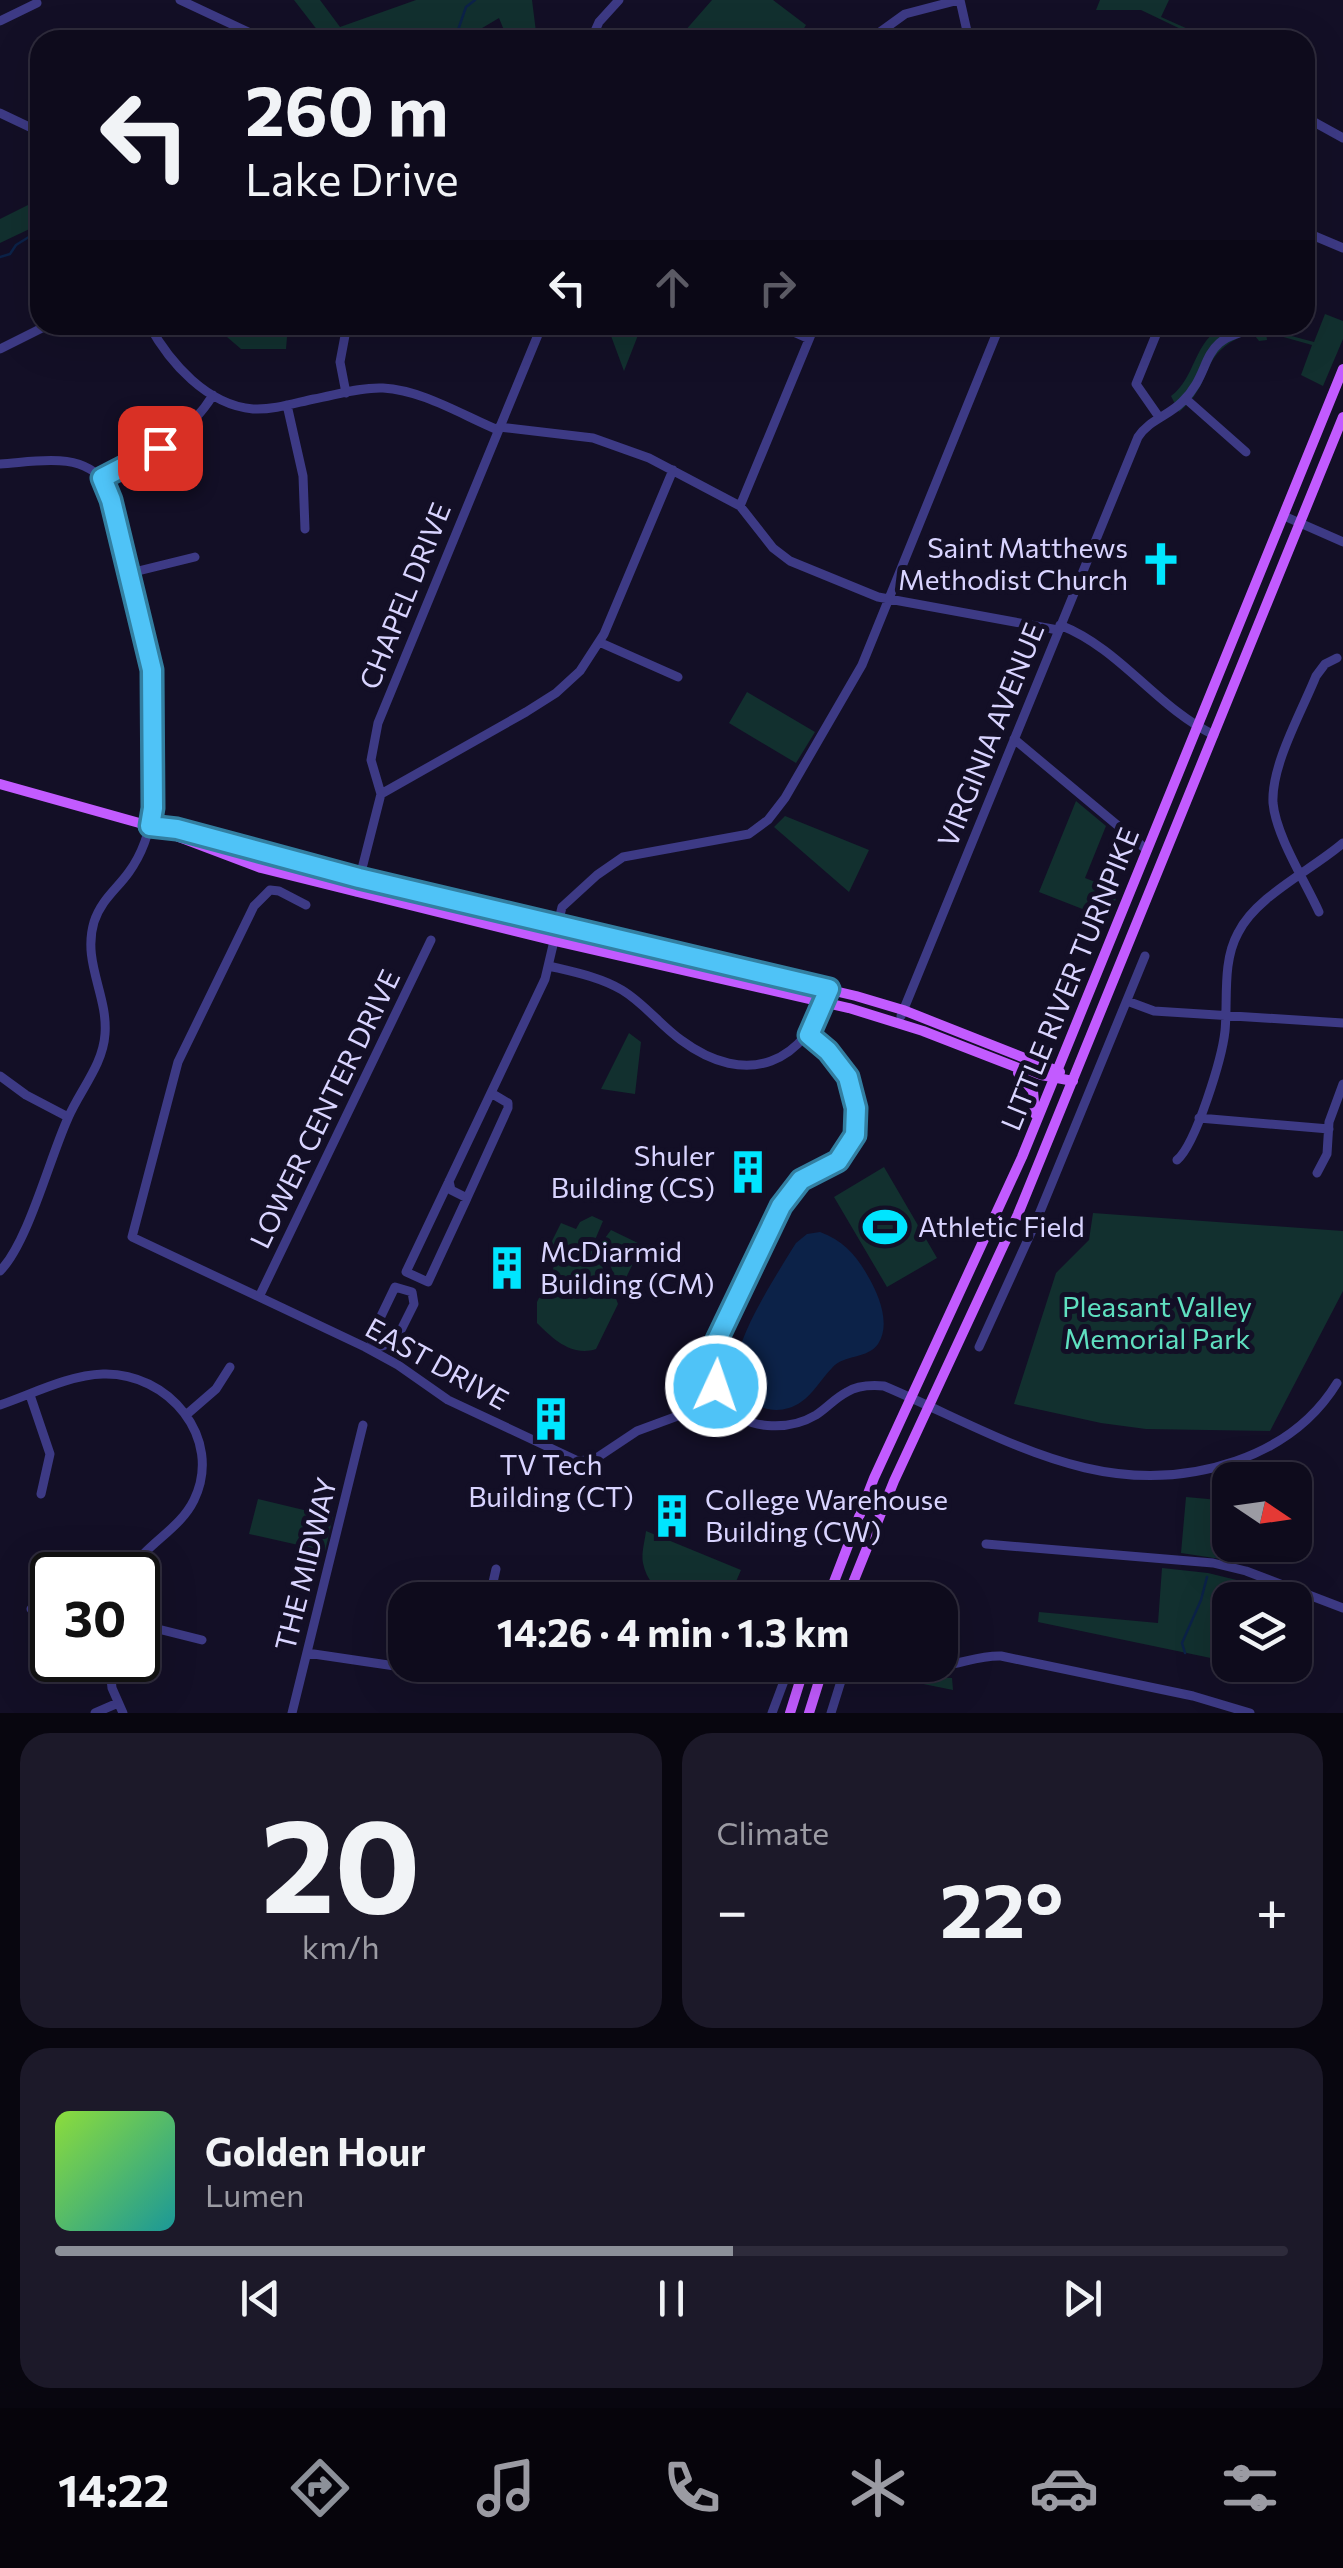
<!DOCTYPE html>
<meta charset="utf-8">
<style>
:root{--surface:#0e0b1c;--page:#1c1929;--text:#f1f3f6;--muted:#9b9ba3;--line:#2e2b3b;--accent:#8c9099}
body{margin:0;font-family:Commissioner,sans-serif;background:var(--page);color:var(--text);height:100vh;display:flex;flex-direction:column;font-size:38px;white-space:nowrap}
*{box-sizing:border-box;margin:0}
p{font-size:32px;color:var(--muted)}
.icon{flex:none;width:55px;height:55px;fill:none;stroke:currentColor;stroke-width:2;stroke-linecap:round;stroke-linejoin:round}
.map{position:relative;height:1713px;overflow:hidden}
.sheet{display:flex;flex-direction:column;gap:20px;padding:20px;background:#08060f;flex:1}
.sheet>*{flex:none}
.banner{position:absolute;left:30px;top:30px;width:1285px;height:305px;border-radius:30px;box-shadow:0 10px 40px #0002,0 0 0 2px var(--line);background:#0e0b1c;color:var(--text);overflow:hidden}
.needle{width:65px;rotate:103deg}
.fabs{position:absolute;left:1212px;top:1462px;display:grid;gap:20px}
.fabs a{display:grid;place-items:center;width:100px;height:100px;border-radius:20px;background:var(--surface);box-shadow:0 10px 40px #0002,0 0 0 2px var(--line);font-size:50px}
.speed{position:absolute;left:30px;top:1552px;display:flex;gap:20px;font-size:50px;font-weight:700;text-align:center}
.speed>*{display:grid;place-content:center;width:130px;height:130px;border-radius:50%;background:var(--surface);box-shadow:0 10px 40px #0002,0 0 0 2px var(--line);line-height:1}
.speed .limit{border:5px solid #111;border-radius:15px;background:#fff;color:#111}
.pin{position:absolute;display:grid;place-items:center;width:85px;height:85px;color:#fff;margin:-42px;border-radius:20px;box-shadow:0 5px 15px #0006}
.me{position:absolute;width:110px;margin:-55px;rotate:3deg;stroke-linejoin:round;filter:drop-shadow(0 0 8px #0008)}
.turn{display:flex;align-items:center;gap:35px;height:210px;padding:0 50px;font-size:45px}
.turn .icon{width:130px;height:130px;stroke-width:2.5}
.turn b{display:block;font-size:70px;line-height:85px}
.lanes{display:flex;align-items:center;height:95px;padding:0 50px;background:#0003;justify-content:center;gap:50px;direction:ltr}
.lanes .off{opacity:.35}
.big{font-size:75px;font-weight:700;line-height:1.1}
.sheet .widget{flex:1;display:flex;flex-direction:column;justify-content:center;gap:15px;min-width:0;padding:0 35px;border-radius:30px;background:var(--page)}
.sheet .dial{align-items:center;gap:0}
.dial b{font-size:130px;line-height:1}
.song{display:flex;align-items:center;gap:30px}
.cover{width:120px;height:120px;border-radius:15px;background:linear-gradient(135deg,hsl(90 70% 55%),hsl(180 70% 35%))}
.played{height:10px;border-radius:5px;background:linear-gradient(90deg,var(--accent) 55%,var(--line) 55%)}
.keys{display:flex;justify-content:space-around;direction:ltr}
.heat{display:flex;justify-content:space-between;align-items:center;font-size:55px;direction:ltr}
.sheet .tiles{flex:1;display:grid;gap:20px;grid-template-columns:1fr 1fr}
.widget:last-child{grid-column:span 2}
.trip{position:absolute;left:388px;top:1582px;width:570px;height:100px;border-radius:30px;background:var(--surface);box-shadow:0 10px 40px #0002,0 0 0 2px var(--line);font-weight:700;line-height:100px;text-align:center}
.tab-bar{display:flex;height:160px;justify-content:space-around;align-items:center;background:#06040b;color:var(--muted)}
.tab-bar .icon{width:70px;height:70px}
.tab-bar .active{color:var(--accent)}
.tab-bar b{font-size:45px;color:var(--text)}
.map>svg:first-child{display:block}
</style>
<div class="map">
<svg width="1343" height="1713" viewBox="0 0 1343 1713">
<rect width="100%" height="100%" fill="#130f26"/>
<path fill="#12302f" d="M294,0h26l20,27 76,-27h116l5,40h-29l-9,-22 -37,22h-137z
M712,0h61l33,25 -9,15h-120z
M1100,0h69l-8,17 27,12 24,3h-25l-46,-22h-45z
M40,199v25l-40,19v-24z
M1325,314l18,7v18l-20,47 -22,-11 11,-30 -46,-13 1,8 -8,1 -7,-9c-58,22 -34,48 -73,80l-8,-16c25,-18 23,-57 53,-69 11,-5 28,-2 40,-2l1,4 49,13z
M213,325h75l-2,24h-45z
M607,325h35l-18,46z
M747,692l68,40 -19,31 -67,-40z
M1076,801l30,25 -21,52 34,13 -11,28 -69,-27z
M785,816l84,34 -20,42 -75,-65z
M629,1033l12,9 -6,52 -34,-5z
M884,1167l53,91 -50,29 -53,-90z
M1093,1213l250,18v60l-73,140 -124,-2 -45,-6 -87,-19 42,-131 33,-33z
M592,1216l11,5 -11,26 -42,17 -7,-5 18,-36 15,6 4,-7z
M611,1230l31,15 -21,43h-3l-8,-24 3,-2 -2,-6 -4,1 -5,-15z
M596,1249l13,37 -58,-11 3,-9z
M548,1280l66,13 4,11 -22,45c-24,8 -43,-10 -59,-26v-21z
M1186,1497l44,4v44h22l-5,18 -66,-10z
M258,1499l75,18 -8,34 -76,-17z
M646,1531l95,39 -13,30c-31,0 -77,4 -85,-37 -2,-9 2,-23 3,-32z
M1162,1568l46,5 49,12 -7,15h-20v62l-192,-40 1,-10 119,11z
M862,1665l65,12 25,1 1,12 -99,-20z"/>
<path fill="#0c2248" d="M820,1232c24,9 37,24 49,46 10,18 22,46 9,66 -10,15 -34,10 -46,24 -11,11 -18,25 -31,34 -32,22 -71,-5 -64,-42 5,-32 41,-88 59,-117l11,-9z"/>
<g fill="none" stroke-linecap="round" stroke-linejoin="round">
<path stroke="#0c2248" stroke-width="2.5" d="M418,40c11,-9 27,-4 40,-10l8,-23 9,-7
M0,257l10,-3 6,-9 24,-15
M1216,1556l14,-41
M1185,1653l-3,-10 19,-43 6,-23"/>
<path stroke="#3d3a85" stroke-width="9" d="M180,0l81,38
M960,0l9,40
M0,21l37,-18
M591,40l8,-18 20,-22
M869,40l36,-26 54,-14
M0,113l40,19
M1305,117l38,21
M1305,232l38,16
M149,325c21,38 58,80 104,84 21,1 42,-6 61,-10 22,-4 46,-12 69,-11 39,2 79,27 115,42
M778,325l31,14
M0,349l48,-24
M346,393l-6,-31 7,-37
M1186,399l60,53
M287,405l16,71 2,53
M1159,417l-23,-33 24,-59
M499,427l94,11 56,20 91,48 33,42 17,13 88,36 180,33
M0,464c35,-2 82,-14 106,20l46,186 1,138c-3,22 -11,46 -24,64 -12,17 -28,28 -35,50 -12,40 14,73 11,112 -2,31 -25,56 -37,84 -18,39 -40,125 -68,153
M102,478c43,-22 85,-40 111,-83
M740,506l75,-181
M1284,516l59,26
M130,573l65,-16
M1060,625c61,24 96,82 154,110
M599,642l79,35
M1014,739l133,111
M381,794l145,-82 30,-19 24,-22 24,-37 69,-164
M356,892l25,-98 -10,-34 7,-37 164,-398
M306,905l-27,-14 -9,-1 -16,16 -76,156 -46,175 233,110 33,18 50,35 130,61 17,-2 42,-28 84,-31
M1319,912c-14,-31 -43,-76 -46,-109 -2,-38 29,-92 43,-127l9,-12 12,-6
M549,966c25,6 51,11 73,24 23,14 38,35 59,50 66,49 125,24 148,-51
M1127,1001l27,10 189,12
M901,1016l237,-579c11,-17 30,-21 44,-35 34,-33 13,-65 77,-73
M809,1035c10,8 20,16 28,26 20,25 31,75 3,98 -16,14 -37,15 -51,33 -27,35 -48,97 -68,138 -9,23 -14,51 3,73 20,28 65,28 92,12 11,-7 19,-17 31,-23 11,-7 25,-7 37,-6 116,49 220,121 352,75 43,-15 77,-39 101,-78
M0,1076l26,19 42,22
M1199,1118l130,11
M1177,1160c19,-16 45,-102 48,-129 3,-31 -3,-69 13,-98 18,-37 74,-63 105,-90
M1317,1173l10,-19 2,-32 14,-38
M449,1181l2,9 16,8 41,-90v-5l-17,-10
M467,1198l-39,84 -22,-10 139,-293 17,-72 35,-32 26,-18 126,-23 19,-14 17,-22 77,-133 138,-340
M395,1287l17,5 2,12 -19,38 -13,4 -12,-7z
M259,1297l172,-357
M979,1347l56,-123 110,-268
M30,1395l20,59 -9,40
M0,1405c32,-11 69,-30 103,-31 65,-2 121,64 91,126 -15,31 -50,44 -66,75
M186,1415l30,-26 14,-22
M986,1544l227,19 33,8 97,37
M489,1600l7,-31
M31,1609h21
M138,1624l64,16
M307,1653l115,17 18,-5
M109,1660l3,28 11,25
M919,1665c30,6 53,-10 82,-9l192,40 57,17
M95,1713l23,-10
M292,1713l71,-288
M772,1713l18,-48
M831,1713l15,-48"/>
<path stroke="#c25bff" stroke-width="10" d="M0,784l150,42 111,42 294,73 294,67 74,23 108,42 42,8
M161,827l395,99 300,70 47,14 157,62
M1018,1073l15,18 2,23
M827,1600l47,-122 148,-321 321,-788
M846,1600l48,-119 124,-267 325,-797
M790,1713l15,-48
M809,1713l15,-48"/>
</g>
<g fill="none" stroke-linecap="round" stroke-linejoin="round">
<g stroke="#337fa1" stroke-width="25">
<path id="route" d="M160,448l-58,30 9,22 41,170 1,138 -3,18 27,3 182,49 470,111 -20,46 19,16 20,26 8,31 -1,27 -17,26 -37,19 -20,26 -67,140 2,40"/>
</g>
<use href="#route" stroke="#4fc3f7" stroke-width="18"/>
</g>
<defs>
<g id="church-bare" transform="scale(3.45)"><path d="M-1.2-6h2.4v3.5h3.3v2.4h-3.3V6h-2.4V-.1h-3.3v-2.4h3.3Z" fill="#00e5ff" stroke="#130f26" stroke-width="2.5" paint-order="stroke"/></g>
<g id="building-bare" transform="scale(3.45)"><path d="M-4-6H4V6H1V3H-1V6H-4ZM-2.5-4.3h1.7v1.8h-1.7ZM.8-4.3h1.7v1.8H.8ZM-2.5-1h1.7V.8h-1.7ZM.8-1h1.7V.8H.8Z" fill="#00e5ff" stroke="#130f26" stroke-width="2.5" paint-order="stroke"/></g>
<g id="stadium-bare" transform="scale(3.45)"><path d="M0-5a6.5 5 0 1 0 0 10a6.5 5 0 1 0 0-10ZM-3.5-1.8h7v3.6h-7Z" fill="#00e5ff" stroke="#130f26" stroke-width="2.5" paint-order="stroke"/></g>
</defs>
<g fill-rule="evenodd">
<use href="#church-bare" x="1161" y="564"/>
<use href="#building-bare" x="748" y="1172"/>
<use href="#stadium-bare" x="885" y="1227"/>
<use href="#building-bare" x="507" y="1268"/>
<use href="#building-bare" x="551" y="1419"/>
<use href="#building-bare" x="672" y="1516"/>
</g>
<g text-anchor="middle" stroke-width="10" stroke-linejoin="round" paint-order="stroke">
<g font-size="28" fill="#d9d4ff" stroke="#130f26" text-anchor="start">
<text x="1128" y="558" text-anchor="end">Saint Matthews<tspan x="1128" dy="32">Methodist Church</tspan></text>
<text x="715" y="1166" text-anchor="end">Shuler<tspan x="715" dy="32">Building (CS)</tspan></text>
<text x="918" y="1237">Athletic Field</text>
<text x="540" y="1262">McDiarmid<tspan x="540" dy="32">Building (CM)</tspan></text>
<text x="551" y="1475" text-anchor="middle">TV Tech<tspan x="551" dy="32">Building (CT)</tspan></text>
<text x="705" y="1510">College Warehouse<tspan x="705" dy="32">Building (CW)</tspan></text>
</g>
<g font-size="28" fill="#d9d4ff" stroke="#130f26">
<text transform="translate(405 596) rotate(-68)" y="10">CHAPEL DRIVE</text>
<text transform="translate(991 735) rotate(-68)" y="10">VIRGINIA AVENUE</text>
<text transform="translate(1070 979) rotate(-68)" y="10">LITTLE RIVER TURNPIKE</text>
<text transform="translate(325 1109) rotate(-64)" y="10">LOWER CENTER DRIVE</text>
<text transform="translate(437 1364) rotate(29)" y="10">EAST DRIVE</text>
<text transform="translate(306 1564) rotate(-76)" y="10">THE MIDWAY</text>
</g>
<g font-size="28" fill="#5fe0c0" stroke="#130f26">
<text x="1157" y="1317">Pleasant Valley<tspan x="1157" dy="32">Memorial Park</tspan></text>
</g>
</g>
</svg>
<div class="fabs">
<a><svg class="needle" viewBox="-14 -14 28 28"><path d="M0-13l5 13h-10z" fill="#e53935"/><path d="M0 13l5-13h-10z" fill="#9b9ba3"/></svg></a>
<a><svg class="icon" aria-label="layers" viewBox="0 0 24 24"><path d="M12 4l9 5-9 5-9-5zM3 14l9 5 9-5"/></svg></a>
</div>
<div class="speed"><div class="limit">30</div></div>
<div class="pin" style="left:160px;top:448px;background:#d93025"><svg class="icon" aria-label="arrive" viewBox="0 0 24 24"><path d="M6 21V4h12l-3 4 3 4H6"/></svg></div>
<svg class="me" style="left:716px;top:1386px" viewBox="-20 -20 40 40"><circle r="17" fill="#4fc3f7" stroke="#fff" stroke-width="3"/><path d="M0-11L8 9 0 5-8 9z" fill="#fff"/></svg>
<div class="trip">14:26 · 4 min · 1.3 km</div>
<div class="banner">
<div class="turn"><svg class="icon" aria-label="left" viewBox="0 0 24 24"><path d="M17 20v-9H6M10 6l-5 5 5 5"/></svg><div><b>260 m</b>Lake Drive</div></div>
<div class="lanes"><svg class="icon" aria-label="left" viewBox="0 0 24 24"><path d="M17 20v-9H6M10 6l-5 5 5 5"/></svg><svg class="icon off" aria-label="ahead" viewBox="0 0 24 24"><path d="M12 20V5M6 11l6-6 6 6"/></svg><svg class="icon off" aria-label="right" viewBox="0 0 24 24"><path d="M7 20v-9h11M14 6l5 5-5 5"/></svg></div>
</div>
</div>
<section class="sheet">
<div class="tiles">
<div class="widget dial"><b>20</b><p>km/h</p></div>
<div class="widget"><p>Climate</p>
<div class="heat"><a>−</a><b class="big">22°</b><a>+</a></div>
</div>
<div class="widget">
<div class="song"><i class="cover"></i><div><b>Golden Hour</b><p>Lumen</p></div></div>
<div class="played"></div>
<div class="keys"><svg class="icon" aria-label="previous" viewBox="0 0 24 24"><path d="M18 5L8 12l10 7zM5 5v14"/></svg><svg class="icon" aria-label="pause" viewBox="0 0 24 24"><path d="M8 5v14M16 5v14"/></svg><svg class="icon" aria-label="next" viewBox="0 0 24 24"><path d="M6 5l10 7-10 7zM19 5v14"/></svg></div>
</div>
</div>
</section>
<nav class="tab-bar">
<b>14:22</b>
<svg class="icon active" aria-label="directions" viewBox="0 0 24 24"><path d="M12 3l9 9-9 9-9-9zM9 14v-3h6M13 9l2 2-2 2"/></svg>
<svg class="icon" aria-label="music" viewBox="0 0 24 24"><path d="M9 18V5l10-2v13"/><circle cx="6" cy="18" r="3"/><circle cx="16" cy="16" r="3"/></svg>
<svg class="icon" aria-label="phone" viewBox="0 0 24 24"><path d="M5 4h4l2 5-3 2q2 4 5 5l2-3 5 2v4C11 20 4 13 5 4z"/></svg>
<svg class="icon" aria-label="climate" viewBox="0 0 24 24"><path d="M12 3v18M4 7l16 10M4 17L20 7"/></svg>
<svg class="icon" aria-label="car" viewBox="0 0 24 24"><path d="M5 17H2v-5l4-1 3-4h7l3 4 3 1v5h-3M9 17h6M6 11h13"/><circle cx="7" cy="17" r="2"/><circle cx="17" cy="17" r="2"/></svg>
<svg class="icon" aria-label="filters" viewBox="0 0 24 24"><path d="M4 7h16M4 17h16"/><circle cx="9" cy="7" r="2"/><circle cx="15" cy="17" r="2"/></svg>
</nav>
